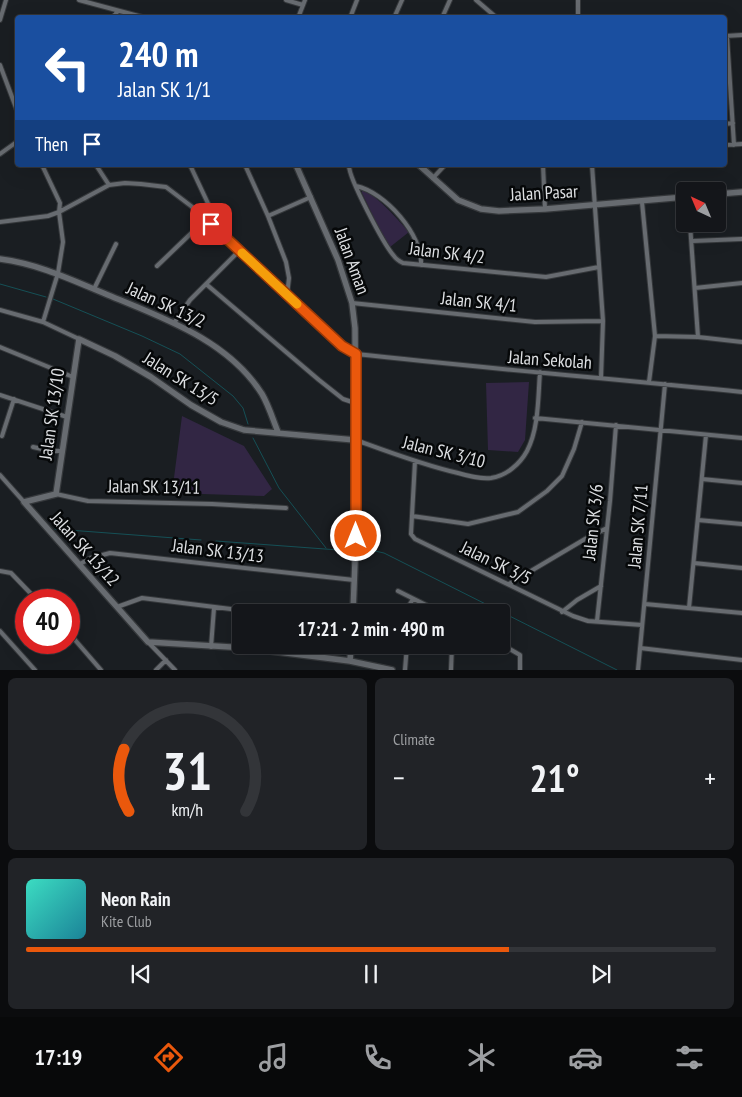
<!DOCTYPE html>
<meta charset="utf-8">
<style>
:root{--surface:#14161a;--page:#212327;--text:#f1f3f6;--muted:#9d9fa2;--line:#333539;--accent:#ea580c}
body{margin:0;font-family:"PT Sans Narrow",sans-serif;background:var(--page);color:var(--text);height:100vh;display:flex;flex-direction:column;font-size:19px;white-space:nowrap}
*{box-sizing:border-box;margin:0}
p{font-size:16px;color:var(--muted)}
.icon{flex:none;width:28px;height:28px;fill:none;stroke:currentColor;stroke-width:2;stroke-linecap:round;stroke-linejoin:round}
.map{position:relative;height:670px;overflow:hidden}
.sheet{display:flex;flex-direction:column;gap:8px;padding:8px;background:#0b0c0e;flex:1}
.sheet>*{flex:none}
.banner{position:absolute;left:15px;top:15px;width:712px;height:152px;border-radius:5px;box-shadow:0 5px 20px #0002,0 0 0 1px var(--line);background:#1a4fa0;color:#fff;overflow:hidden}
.needle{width:32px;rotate:316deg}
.tools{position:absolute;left:676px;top:182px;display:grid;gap:10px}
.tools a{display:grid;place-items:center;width:50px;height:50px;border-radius:5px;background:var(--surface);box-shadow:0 5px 20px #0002,0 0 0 1px var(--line);font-size:25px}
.speed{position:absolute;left:15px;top:589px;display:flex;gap:10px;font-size:25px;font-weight:700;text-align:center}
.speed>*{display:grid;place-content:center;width:65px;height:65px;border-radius:50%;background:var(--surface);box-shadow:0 5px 20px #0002,0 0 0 1px var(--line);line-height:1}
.speed .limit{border:8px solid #d22;background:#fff;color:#111}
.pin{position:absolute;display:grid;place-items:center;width:42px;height:42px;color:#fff;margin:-21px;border-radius:10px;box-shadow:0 2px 8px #0006}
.me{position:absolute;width:55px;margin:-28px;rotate:0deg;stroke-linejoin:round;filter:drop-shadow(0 0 4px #0008)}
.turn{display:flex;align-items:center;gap:18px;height:105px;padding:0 20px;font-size:22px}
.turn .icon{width:65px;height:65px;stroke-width:2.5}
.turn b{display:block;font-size:35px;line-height:42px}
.then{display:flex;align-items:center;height:48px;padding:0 20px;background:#0003;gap:10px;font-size:19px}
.big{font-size:38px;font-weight:700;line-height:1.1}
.sheet .card{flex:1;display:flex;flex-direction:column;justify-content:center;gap:8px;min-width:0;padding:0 18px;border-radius:8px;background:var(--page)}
.sheet .dial{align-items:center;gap:0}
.dial svg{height:130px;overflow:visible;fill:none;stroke:var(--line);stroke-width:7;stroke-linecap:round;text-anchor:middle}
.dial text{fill:var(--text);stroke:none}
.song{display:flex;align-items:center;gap:15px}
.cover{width:60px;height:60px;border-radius:8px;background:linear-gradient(135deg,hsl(170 70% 55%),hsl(190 70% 35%))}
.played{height:5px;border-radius:2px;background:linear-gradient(90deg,var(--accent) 70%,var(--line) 70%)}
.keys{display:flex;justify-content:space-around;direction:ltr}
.heat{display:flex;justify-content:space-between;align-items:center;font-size:28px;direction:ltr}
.sheet .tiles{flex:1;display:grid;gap:8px;grid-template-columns:1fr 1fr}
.card:last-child{grid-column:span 2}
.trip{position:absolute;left:232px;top:604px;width:278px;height:50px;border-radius:5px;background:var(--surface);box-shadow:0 5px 20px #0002,0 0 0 1px var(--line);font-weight:700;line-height:50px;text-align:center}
.dock{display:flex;height:80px;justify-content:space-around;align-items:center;background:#08090a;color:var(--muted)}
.dock .icon{width:35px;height:35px}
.dock .active{color:var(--accent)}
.dock b{font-size:22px;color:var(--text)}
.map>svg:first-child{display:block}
</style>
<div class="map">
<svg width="742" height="670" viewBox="0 0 742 670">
<rect width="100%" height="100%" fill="#1a1e22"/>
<path fill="#322644" d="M362,190c13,3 37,31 47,42l-19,15 -9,-14 -19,-40z
M529,382l-4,58 -7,12 -30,-2 -2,-67z
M182,416l62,30 28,43 -8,7 -92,-3z"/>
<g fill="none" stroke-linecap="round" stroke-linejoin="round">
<path stroke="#155056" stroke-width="1" d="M0,284l46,13
M53,299l89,37 38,18 53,42 10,12 5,16
M253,438l26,50 47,60
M55,529l146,11
M216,541l136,10
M360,551h15l9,2 233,117"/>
<g stroke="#35383b" stroke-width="6">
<path id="street" d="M79,0l67,18
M286,0l17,5
M476,0l21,18
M578,0v18
M112,18l6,-7
M298,18l7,-18
M350,18l7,-18
M394,18l8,-18
M442,18l8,-18
M0,20l6,-20
M725,36l17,-1
M727,36l7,109
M0,65l18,48
M725,124l8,-1
M725,145l17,-1
M0,154l18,-13
M42,165l18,38 -1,9 4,30 -5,31 -15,49
M96,165l13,20
M190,165l22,47 -1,12
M245,165l23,51 18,46 3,16 -2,17
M349,165c-1,12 35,80 45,91 2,3 5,5 9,7l143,14 53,-10
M543,165l2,44
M592,165l11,156 -2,57
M433,178l12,-13
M356,186c29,6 67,49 65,79
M642,202l13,134 -6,46
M268,216l43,-19
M0,222l48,-6 11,-4 50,-27 16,-2 16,1 25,3 25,19 136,126 15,14 14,8c128,14 257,25 386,38
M690,224l8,113
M692,241l50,-2
M157,266l49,-47
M206,284l113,96 24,19 12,4
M695,288l47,-5
M94,289l22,-45
M352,303l183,19 68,-1
M0,310l43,12 36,17
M174,323l16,-23 49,-49
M655,336l43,1 44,5
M0,347l73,30
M0,395l67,22
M535,418l207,20
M2,436l12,-37
M356,440c33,12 67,25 102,33 10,3 22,6 33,5 15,-2 29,-14 36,-27 12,-23 11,-54 13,-79
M33,447l18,4h11
M415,461l-4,73 4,5 158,77 15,5 54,4
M0,475l24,27
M702,479l40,4
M56,494l32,7 124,3 74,4
M412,516l56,8 50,-12 29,-21 15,-15 12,-27 8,-27
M698,520l44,4
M694,563l48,5
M80,564l11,-6 19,-5 244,27
M0,571l11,2 26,27
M509,584l76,-45 22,-11
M398,591l42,21
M645,604l97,9
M117,607l25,-9 113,14
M689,608l17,-173
M410,612v-8l3,-5
M562,612l15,-12 24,-14
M597,621l13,-120 6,-76
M0,631l35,39
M69,633l32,37
M148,642l27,28
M501,644l19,11v15
M211,647l3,-39
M640,648l102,12
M156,670l10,-10
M405,670l2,-25
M451,670l1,-25
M638,670l27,-286"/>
</g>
<g stroke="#35383b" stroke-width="8">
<path id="secondary" d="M296,165l42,95 14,43 3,25 1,139v69l-3,76
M419,165l39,35 23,9 18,2 46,-2 140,-12
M718,194l24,-2
M0,259c39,5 72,21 108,36 55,23 120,45 154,99 7,12 11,26 16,38
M355,440l-111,-10 -23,-8 -30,-17 -40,-28 -36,-21 -36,-17 -23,155 -32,8 124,140 99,6 103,13 42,9
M350,661l1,-16"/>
</g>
<use href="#street" stroke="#676b70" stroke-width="4"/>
<use href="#secondary" stroke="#676b70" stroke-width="5.5"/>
</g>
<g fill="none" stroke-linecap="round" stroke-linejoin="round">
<g stroke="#983908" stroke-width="12">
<path id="route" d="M211,224l116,108 15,14 14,8v182"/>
</g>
<use href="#route" stroke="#ea580c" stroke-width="9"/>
<path stroke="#f59e0b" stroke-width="9" d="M242,253l55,51"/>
</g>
<g text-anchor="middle" stroke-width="5" stroke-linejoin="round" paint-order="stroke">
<g font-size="18" fill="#dee0e3" stroke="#060809">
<text transform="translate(544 193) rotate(-3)" y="6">Jalan Pasar</text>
<text transform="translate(447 253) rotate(7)" y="6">Jalan SK 4/2</text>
<text transform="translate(352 261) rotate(70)" y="6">Jalan Aman</text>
<text transform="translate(479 302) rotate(6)" y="6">Jalan SK 4/1</text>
<text transform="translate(166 305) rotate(25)" y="6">Jalan SK 13/2</text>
<text transform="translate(550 360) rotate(4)" y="6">Jalan Sekolah</text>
<text transform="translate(181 379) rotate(32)" y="6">Jalan SK 13/5</text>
<text transform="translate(52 414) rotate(-82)" y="6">Jalan SK 13/10</text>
<text transform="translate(444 452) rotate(14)" y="6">Jalan SK 3/10</text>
<text transform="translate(154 487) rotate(1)" y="6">Jalan SK 13/11</text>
<text transform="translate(593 522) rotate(-84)" y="6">Jalan SK 3/6</text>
<text transform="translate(638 526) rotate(-85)" y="6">Jalan SK 7/11</text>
<text transform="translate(85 549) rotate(48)" y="6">Jalan SK 13/12</text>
<text transform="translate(218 551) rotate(7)" y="6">Jalan SK 13/13</text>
<text transform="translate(496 563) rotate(26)" y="6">Jalan SK 3/5</text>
</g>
</g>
</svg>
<div class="tools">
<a><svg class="needle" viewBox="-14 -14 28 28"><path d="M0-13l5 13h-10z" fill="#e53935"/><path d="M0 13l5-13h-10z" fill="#9d9fa2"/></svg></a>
</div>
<div class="speed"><div class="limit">40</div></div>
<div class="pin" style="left:211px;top:224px;background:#d93025"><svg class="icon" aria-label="arrive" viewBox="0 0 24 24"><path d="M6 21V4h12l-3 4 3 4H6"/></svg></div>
<svg class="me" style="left:356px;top:536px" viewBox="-20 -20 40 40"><circle r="17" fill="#ea580c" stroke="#fff" stroke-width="3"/><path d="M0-11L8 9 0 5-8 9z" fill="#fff"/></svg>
<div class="trip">17:21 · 2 min · 490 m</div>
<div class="banner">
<div class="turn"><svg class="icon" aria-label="left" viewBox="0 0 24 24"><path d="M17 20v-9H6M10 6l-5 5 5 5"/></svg><div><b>240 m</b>Jalan SK 1/1</div></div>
<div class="then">Then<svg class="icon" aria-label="arrive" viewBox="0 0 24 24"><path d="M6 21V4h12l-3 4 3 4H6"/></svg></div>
</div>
</div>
<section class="sheet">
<div class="tiles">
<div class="card dial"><svg viewBox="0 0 100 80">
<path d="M14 69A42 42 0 1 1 86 69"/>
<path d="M14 69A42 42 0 0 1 11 31" stroke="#ea580c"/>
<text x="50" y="56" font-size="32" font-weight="700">31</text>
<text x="50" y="72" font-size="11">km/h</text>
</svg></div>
<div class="card"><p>Climate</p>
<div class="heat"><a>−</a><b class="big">21°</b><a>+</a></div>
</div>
<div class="card">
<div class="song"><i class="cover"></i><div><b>Neon Rain</b><p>Kite Club</p></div></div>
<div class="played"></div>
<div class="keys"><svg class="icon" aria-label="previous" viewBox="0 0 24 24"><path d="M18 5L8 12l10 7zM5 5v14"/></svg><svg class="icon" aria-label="pause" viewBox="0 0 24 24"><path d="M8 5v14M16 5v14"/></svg><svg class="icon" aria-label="next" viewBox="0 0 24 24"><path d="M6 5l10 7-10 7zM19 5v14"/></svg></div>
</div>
</div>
</section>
<nav class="dock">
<b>17:19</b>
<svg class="icon active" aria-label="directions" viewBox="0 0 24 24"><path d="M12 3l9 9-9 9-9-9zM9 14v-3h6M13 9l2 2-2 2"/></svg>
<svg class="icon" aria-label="music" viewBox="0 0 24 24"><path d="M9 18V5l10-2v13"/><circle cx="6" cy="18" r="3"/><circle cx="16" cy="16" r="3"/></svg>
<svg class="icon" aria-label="phone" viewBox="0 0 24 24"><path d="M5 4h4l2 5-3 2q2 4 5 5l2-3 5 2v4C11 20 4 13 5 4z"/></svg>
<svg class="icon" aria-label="climate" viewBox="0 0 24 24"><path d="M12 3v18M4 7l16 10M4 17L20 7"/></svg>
<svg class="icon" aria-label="car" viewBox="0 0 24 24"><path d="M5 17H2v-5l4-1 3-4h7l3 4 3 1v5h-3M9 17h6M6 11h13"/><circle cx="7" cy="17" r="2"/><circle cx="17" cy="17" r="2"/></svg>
<svg class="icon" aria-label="filters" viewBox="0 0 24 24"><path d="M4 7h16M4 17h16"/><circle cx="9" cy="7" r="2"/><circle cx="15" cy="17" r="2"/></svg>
</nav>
